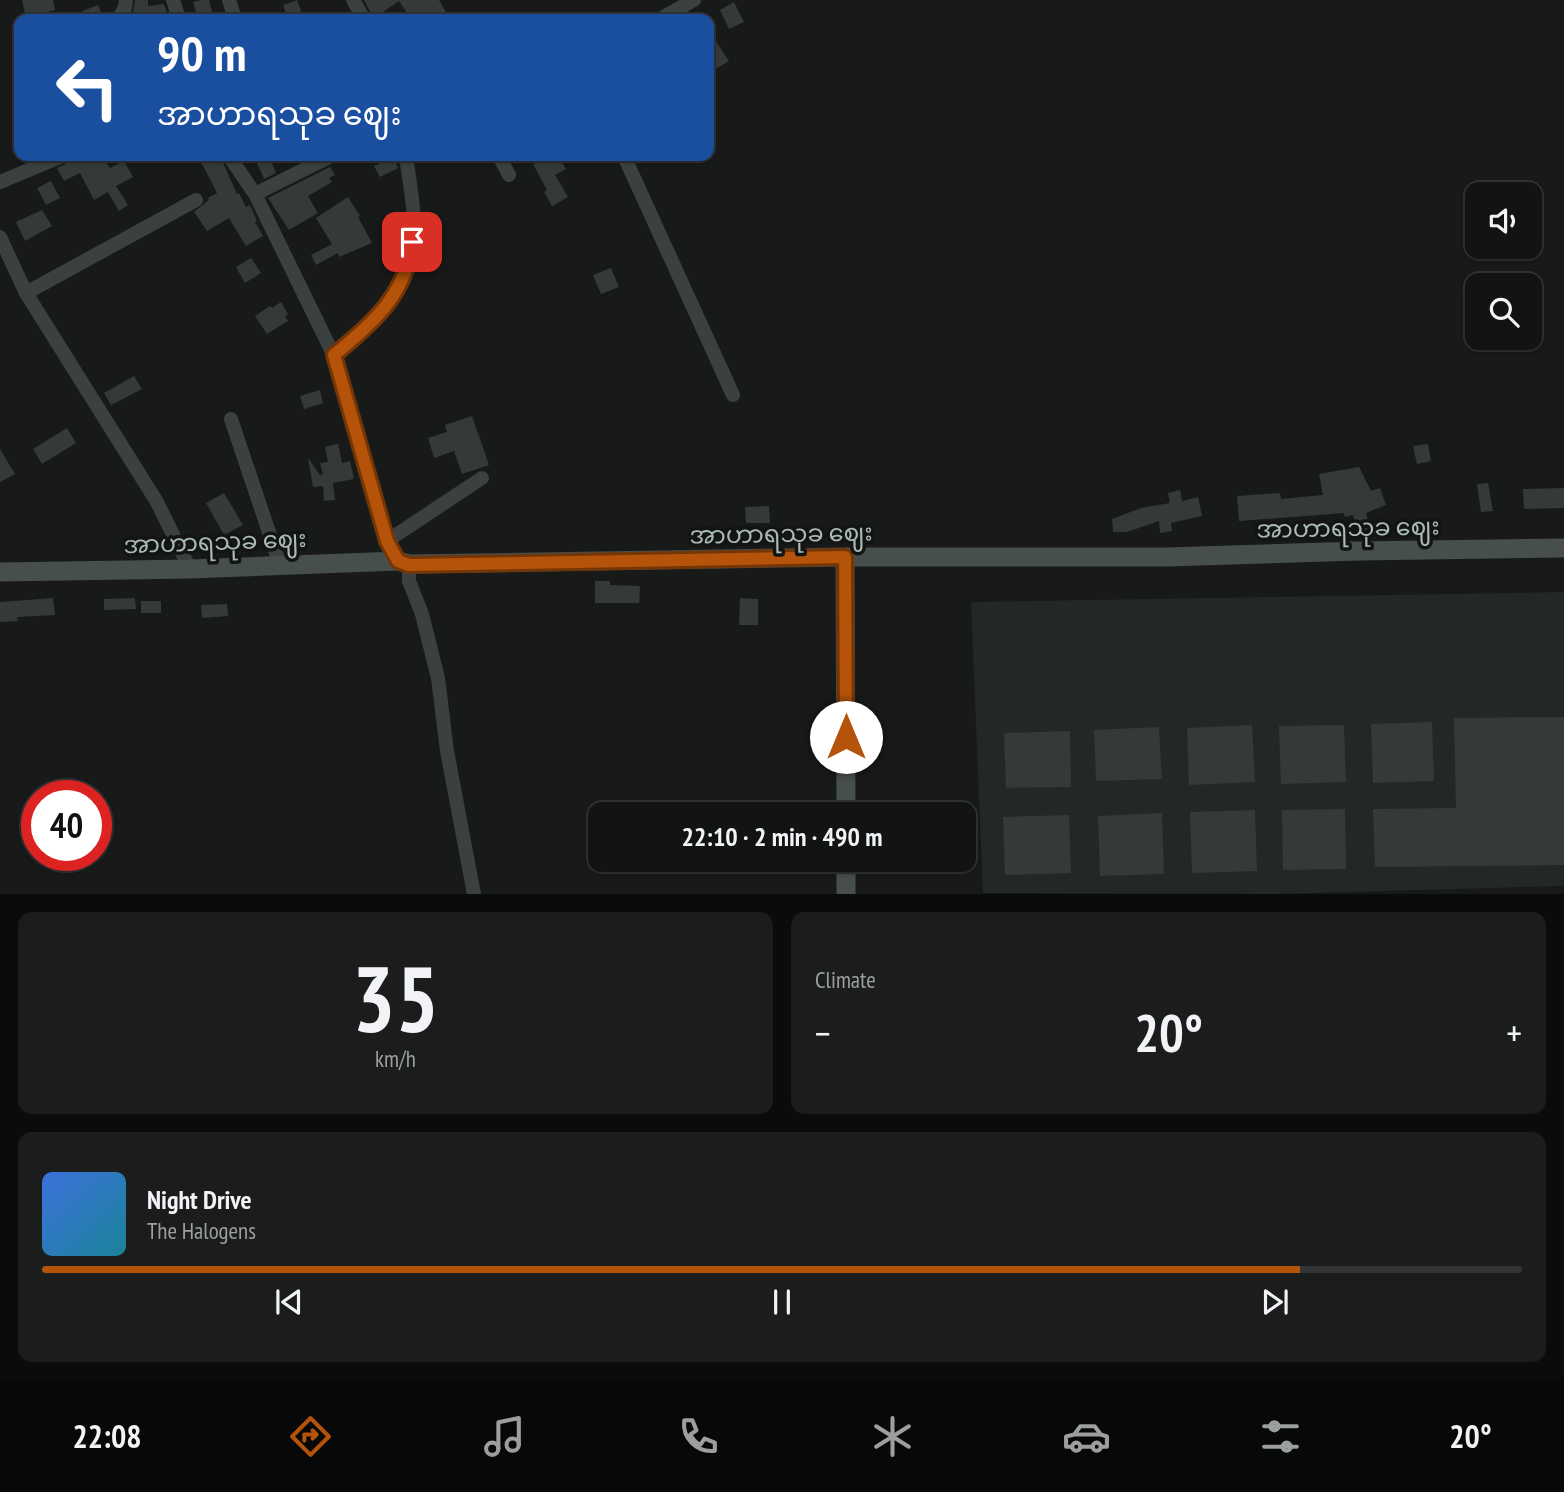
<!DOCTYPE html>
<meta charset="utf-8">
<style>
:root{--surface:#121414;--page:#1b1d1d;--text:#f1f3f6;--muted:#9c9ea0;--line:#313334;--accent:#b45309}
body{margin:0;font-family:"PT Sans Narrow","Noto Sans Myanmar",sans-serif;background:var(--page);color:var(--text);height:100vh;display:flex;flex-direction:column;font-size:26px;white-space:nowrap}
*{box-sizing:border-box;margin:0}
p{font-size:23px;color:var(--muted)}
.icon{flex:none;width:38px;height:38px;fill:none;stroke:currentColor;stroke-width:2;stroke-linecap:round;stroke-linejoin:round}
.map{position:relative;height:894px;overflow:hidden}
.side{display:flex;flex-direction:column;gap:18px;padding:18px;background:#0a0b0b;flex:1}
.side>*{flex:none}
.guide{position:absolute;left:14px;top:14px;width:700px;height:147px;border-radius:14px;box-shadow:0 2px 5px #0004,0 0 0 2px var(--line);background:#1a4fa0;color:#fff;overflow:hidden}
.controls{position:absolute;left:1465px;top:182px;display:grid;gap:14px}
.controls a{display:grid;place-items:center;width:77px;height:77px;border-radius:14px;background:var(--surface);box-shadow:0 2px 5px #0004,0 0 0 2px var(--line);font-size:35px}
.speed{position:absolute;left:21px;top:780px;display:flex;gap:14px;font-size:35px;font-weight:700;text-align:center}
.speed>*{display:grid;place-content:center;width:91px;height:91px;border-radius:50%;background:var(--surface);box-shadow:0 2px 5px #0004,0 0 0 2px var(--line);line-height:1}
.speed .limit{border:10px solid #d22;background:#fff;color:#111}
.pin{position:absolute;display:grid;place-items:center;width:60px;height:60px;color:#fff;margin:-30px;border-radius:14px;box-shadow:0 4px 10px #0006}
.me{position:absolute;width:77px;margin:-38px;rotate:0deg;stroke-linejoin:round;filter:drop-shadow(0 0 5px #0008)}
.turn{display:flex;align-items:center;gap:24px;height:147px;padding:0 28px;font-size:32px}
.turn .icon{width:91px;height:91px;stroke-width:2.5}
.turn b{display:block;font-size:49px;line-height:60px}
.big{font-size:52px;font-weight:800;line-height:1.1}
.side .tile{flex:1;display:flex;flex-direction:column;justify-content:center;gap:10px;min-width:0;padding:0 24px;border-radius:14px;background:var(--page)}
.side .dial{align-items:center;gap:0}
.dial b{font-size:91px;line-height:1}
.song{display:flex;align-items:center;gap:21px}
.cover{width:84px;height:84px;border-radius:10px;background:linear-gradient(135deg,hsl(220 70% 55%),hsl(190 70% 35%))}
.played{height:7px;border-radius:4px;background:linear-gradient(90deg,var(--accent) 85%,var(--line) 85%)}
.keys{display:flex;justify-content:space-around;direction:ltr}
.heat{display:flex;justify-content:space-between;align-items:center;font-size:38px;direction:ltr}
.side .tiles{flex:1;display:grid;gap:18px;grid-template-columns:1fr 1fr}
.tile:last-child{grid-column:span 2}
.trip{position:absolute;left:588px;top:802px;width:388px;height:70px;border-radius:14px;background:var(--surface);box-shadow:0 2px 5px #0004,0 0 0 2px var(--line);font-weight:800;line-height:70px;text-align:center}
.tabs{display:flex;height:112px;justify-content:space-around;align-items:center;background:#070808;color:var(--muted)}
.tabs .icon{width:49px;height:49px}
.tabs .on{color:var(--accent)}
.tabs b{font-size:32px;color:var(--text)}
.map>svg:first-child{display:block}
</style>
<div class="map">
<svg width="1564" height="894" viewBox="0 0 1564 894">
<rect width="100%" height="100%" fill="#181a1a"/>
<path fill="#242727" d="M1564,592v294l-287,8 -294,-1 -12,-291z"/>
<path fill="#353939" d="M22,0h31l2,10 -29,7z
M135,0h13v6l16,-2 5,15h-37z
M201,0h8l4,16 -15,3 -5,-17z
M297,0l7,19h-16l-5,-14z
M364,0h75l11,19h-39l-12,-18 -18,12 4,6h-11z
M734,2l10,20 -15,7 -9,-19z
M98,5l6,14h-41z
M709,31l20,30 -20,12z
M73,156h29l8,12 14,-7 9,16 -17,9 12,19 -9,6 -11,-19 -14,8 -14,-27 -16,8 -7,-13 12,-6z
M198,156h22l17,38 2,-1 7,14 4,-2 7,16 -2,1 8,14 -17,10 -17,-28 -22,13 -13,-19 15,-12 -1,-2 9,-5z
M254,156h15l7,17 -12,6z
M549,156h9l8,13 -11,6 13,22 -16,9 -8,-14 3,-2 -14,-26z
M393,157l5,11 -18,9 -6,-11z
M330,167l5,8 -6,3 3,4 -24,14 10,17 -29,17 -21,-32z
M51,181l9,17 -14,7 -9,-17z
M348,197l12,19 -2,1 14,26 -33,14 -1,-4 -22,12 -5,-10 21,-11 -16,-26z
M42,210l10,16 -27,15 -9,-19z
M251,258l10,15 -16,10 -9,-16z
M611,268l8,19 -18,7 -8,-19z
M281,302l7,12 -3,2 3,5 -21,13 -12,-18 15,-10 2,2z
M134,376l8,13 -31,16 -7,-12z
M320,390l3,13 -19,6 -4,-13z
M472,416l17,49 -27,9 -8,-23 -20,7 -6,-20 19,-6 -2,-7z
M67,428l9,15 -34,21 -9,-15z
M338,444l4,19 8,-2 4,18 -21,4 2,17 -11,1 -1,-15 -10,1 -5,-29 12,17 3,-1 -3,-11 8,-1 -3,-15z
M1428,444l3,17 -14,3 -4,-18z
M0,449l15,25 -15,8z
M1359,467l12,24 9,-3 6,17 -20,8 4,16 -13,3 -4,-17 -8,2 -1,-4 -105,8 -2,-25 43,-3 1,6 42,-4 -4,-21z
M1488,483l5,28 -12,1 -4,-28z
M1564,488v20l-40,1 -1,-20z
M1180,490l2,11 16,-4 4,19 -31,7 1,8 -12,2 -1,-12 -32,11h-14l-1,-13 29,-11 29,-5 -2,-10z
M224,493l19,32 -19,10 -18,-32z
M769,506l1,17h-24l-1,-16z
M595,581h15v4l30,1 -1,17h-44z
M53,598l2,17 -38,2 1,4 -18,1v-20z
M135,598l1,11 -32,1v-11z
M740,598l18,1v26h-19z
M141,601h20v12h-20z
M227,604l1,12 -26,2 -1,-13z
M1564,717v148l-189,2 -2,-58 83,-1 -2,-90z
M1432,722l2,59 -61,2 -2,-59z
M1252,725l3,57 -66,3 -2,-57z
M1344,725l2,57 -65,2 -2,-58z
M1159,727l3,52 -66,2 -2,-51z
M1070,731l1,56 -65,1 -2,-55z
M1345,809l1,60 -63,1 -1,-60z
M1255,810l2,61 -65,2 -2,-61z
M1162,813l2,61 -64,2 -2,-60z
M1069,815l2,58 -66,2 -2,-58z"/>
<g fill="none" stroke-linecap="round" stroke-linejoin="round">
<path stroke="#3b4140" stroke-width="14" d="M173,0l6,19
M229,0l6,19
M353,0l11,19
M118,19l7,-11 1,-8
M660,19l34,-19
M229,156l26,38 79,162 53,185 11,20
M499,156l10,19
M624,156l109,239
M0,182l62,-26
M255,194l76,-38
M0,237l26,56 131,209 33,67
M26,293l170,-93
M334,356c42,-36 81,-70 80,-130 0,-23 -5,-47 -8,-70
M231,419l49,146
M387,541l95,-63
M409,564v17l13,33 16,64 9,73 27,143"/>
<path stroke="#474f4d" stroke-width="19" d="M845,557l1,257
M0,572l190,-3 208,-8 11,3 436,-7h321l193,-6 205,-3
M846,859v35"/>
</g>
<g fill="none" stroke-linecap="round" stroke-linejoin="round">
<g stroke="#753606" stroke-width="18">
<path id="route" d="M412,242c-5,52 -40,82 -78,113l53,186 11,20 11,4 436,-8 1,180"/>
</g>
<use href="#route" stroke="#b45309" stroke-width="12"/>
</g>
<g text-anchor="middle" stroke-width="7" stroke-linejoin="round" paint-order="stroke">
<g font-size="24" fill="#aabab4" stroke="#131515">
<text transform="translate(1348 528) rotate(-1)" y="8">အာဟာရသုခ ဈေး</text>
<text transform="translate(781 534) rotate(-1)" y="8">အာဟာရသုခ ဈေး</text>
<text transform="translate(215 542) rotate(-2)" y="8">အာဟာရသုခ ဈေး</text>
</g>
</g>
</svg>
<div class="controls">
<a><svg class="icon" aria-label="sound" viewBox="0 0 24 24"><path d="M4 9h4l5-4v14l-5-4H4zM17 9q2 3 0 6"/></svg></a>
<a><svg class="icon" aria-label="search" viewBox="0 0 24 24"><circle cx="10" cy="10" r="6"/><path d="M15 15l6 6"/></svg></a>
</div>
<div class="speed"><div class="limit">40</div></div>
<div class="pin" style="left:412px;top:242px;background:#d93025"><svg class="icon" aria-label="arrive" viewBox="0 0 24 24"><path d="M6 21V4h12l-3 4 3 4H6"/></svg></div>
<svg class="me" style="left:846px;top:737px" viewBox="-20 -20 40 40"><circle r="19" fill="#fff"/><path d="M0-13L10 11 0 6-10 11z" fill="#b45309"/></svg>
<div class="trip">22:10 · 2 min · 490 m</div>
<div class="guide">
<div class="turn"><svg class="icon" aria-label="left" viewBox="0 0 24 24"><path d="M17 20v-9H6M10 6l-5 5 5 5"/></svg><div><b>90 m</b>အာဟာရသုခ ဈေး</div></div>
</div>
</div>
<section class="side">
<div class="tiles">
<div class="tile dial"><b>35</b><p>km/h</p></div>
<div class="tile"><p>Climate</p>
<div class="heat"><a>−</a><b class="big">20°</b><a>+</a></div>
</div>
<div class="tile">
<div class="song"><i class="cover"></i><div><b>Night Drive</b><p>The Halogens</p></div></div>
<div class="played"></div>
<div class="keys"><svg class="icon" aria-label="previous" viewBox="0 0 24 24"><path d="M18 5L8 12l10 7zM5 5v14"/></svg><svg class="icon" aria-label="pause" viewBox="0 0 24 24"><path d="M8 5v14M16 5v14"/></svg><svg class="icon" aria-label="next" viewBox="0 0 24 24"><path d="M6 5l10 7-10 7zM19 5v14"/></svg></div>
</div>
</div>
</section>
<nav class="tabs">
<b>22:08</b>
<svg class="icon on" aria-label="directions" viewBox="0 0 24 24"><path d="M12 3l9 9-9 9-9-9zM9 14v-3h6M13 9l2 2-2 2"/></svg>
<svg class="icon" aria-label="music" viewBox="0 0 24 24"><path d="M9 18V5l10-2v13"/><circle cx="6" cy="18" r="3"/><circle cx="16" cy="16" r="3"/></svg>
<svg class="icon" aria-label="phone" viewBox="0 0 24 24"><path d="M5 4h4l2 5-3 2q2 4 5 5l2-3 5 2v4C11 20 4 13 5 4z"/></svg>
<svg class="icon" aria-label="climate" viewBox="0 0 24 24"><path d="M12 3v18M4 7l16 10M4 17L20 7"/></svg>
<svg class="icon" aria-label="car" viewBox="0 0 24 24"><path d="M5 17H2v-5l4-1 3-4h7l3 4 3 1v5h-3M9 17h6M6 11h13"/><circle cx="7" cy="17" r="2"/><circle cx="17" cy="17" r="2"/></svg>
<svg class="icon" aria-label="filters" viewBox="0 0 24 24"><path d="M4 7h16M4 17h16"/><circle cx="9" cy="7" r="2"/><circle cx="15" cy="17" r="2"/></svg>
<b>20°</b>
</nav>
